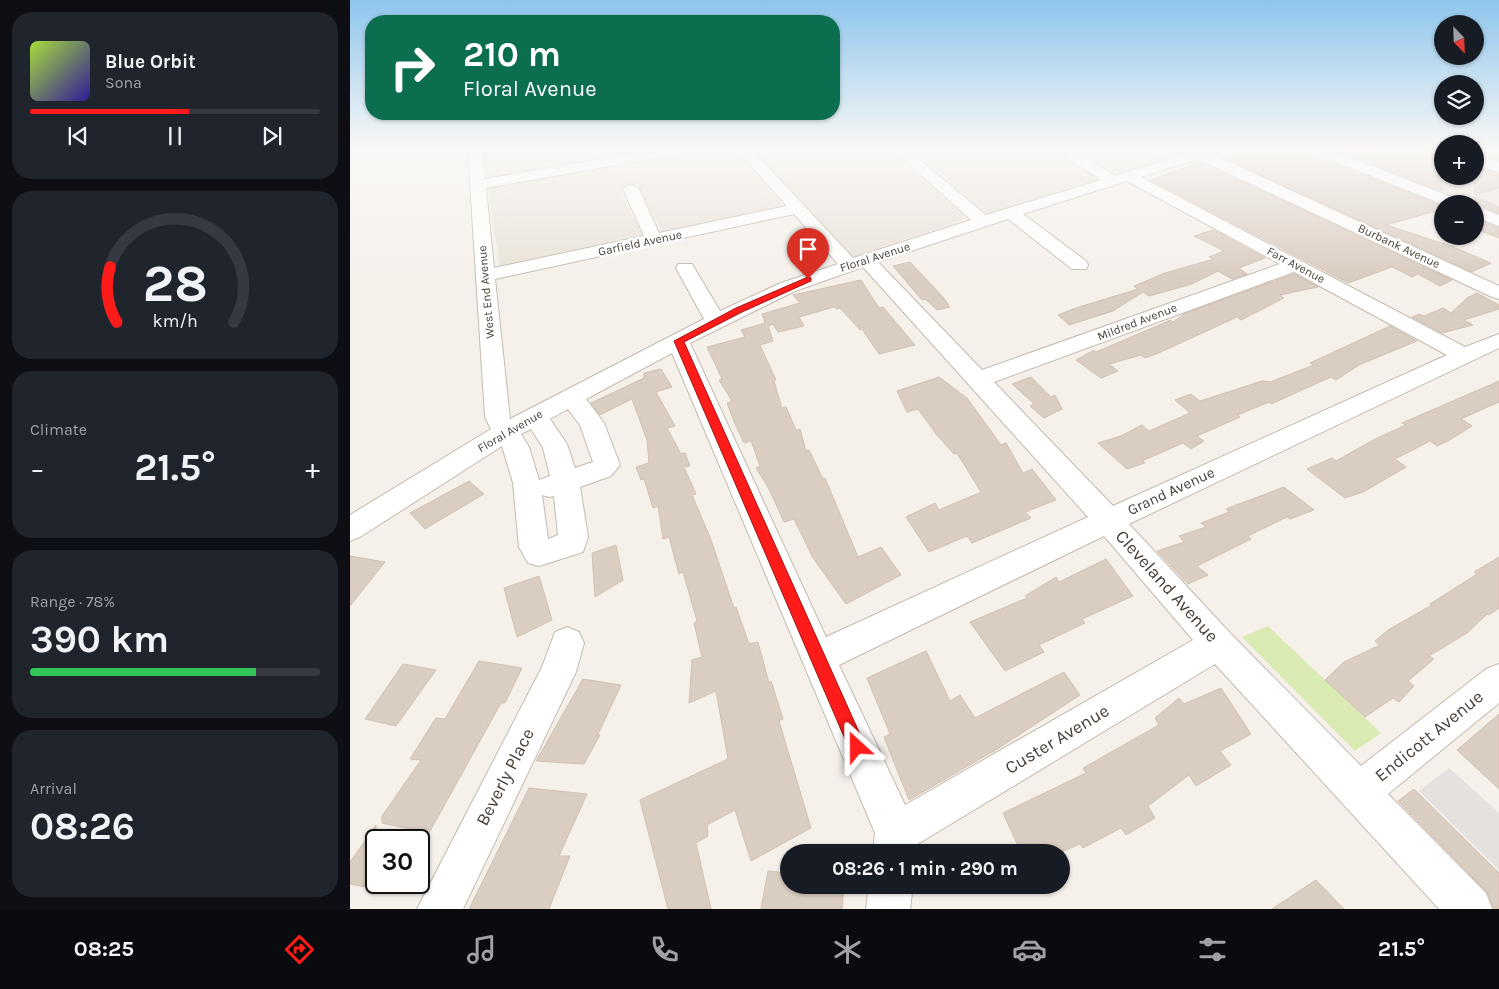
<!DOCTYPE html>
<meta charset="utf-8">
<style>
:root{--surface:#171b24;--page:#20242c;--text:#f1f3f6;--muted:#9ea1a6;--line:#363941;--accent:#fd1c1a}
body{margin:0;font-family:Karla,sans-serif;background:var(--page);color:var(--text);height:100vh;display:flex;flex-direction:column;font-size:19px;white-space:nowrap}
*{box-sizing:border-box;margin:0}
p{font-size:16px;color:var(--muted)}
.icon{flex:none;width:28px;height:28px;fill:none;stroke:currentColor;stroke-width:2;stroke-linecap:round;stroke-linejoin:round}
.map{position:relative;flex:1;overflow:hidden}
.side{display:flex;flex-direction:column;gap:12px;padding:12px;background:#0d0f14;width:350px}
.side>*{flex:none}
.hud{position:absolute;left:15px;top:15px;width:475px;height:105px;border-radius:20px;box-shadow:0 1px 4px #0004;background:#0b6e4f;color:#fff;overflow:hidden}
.needle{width:32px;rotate:157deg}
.tools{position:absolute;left:1084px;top:15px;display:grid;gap:10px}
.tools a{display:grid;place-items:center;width:50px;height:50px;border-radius:50%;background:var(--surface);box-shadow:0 1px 4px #0004;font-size:25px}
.speed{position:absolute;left:15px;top:829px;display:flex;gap:10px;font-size:25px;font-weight:700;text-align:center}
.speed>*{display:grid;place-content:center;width:65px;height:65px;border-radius:50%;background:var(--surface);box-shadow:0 1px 4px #0004;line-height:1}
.speed .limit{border:2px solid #111;border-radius:8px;background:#fff;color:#111}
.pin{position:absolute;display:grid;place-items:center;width:42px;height:42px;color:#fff;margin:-51px -21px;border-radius:50% 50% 50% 0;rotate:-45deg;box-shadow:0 0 5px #0007}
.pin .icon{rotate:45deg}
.me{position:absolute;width:55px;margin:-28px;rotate:336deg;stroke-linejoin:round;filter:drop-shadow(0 0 4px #0008)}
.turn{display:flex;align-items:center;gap:18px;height:105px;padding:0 15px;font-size:22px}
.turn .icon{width:65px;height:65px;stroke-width:2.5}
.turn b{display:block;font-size:35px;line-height:42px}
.big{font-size:38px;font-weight:700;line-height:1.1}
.side .tile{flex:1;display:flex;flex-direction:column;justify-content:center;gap:8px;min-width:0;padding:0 18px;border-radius:20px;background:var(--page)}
.side .dial{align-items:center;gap:0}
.dial svg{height:130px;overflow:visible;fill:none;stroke:var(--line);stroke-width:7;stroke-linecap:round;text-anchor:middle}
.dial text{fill:var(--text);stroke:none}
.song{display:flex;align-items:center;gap:15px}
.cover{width:60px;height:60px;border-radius:8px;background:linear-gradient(135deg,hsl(80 70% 55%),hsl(250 70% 35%))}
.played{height:5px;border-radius:2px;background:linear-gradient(90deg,var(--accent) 55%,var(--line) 55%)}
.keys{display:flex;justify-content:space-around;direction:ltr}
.heat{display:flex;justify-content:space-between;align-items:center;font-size:28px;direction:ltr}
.charge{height:8px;border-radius:4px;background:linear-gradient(90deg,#34c759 78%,var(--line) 0)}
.trip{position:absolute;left:430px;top:844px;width:290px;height:50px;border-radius:25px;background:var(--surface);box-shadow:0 1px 4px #0004;font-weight:700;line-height:50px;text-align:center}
.dock{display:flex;height:80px;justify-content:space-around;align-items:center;background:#090b0e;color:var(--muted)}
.dock .icon{width:35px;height:35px}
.dock .on{color:var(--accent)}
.dock b{font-size:22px;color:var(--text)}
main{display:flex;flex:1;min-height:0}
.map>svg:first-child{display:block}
</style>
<main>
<section class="side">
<div class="tile">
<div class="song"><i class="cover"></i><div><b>Blue Orbit</b><p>Sona</p></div></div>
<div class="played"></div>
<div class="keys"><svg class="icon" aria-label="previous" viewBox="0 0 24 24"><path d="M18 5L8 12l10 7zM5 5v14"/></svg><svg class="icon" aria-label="pause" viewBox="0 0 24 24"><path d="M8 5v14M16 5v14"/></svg><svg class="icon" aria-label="next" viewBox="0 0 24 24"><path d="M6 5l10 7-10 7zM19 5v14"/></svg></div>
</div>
<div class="tile dial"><svg viewBox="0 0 100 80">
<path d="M14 69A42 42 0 1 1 86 69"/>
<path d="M14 69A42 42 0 0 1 10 35" stroke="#fd1c1a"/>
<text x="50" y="56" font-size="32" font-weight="700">28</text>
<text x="50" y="72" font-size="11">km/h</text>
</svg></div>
<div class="tile"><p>Climate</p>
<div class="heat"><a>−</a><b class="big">21.5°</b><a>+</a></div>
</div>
<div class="tile"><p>Range · 78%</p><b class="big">390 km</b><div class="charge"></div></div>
<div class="tile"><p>Arrival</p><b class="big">08:26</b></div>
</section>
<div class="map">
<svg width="1149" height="909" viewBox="0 0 1149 909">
<rect width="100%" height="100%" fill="#f5f0ea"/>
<path fill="#e9e2d8" d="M133,150h184l-179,31z
M347,150h39l49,58 -122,26 -25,-48 -18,3 23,49 -143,30 -12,-81z
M404,150h136l77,69 -115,38z
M563,150h140l48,30 -113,34z
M723,150h73l18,10 -49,15z
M977,150h111l4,1v25h33v-13l24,8v43l-122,-46 31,-8 -15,-6 -32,8z"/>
<path fill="#d9eab3" d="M918,626l113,107 -26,18 -113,-114z"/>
<path fill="#e4e1df" d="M1099,768l50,45v57l-80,-79z"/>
<path fill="#dacdc2" stroke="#d2c1b2" d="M897,150h62l3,5 130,51v9l-10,-3 -46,13 65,21 40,17 -19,9 -250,-115z
M1078,150l14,5v36l-105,-40z
M1125,150l24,6v5l-24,-7z
M850,162l252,118 -12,6 -22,-12 -6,3 -20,-10 -44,16 -197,-103z
M1125,167l24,7v14l-24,7z
M1125,197l24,10v6l-24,-9z
M1125,219l24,9v10l-24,-9z
M863,230l52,28 -26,10 8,6 -15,5 -14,-8 -26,13 -43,12 -6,-4 -30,19 -44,14 -11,-10 18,-7 62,-19 -4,-3 31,-13 49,-14 -5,-2 15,-6 -30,-15z
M560,262l33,35 7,10 -13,3 -12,-11 -3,1 -29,-34z
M944,274l24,13 -38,8 4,3 -43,22 -4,-3 -76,35 -16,6 -4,-3 -32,9 9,7 -17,7 -25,-18 18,-10 2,2 75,-32 2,2 11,-8z
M511,280l18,28 4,-1 32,38 -36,9 -17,-25 -2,1 -20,-22 -3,1 -3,-2 -35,10 5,9 -26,6 -5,-8 -5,2 5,15 -13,4 16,35 -2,1 8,27 4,-1 10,23 4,-1 6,22 3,-1 14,29 2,-1 33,79 23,-10 20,28 -55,29 -33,-46 -19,-39 -10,3 -15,-33 -13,-21 4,-2 -9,-25 -7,2 -9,-19 -8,-21 5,-2 -13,-21 3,-1 -15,-32 38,-10 -4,-7 24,-7 -3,-9 38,-11 -7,-8z
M1127,293l22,12v4l-35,11 9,5 -31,8 -30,-16 7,-3 5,2 19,-8 8,5 16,-15z
M1040,326l27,15 -58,24 -23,15 -5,-3 -60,27 -2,-2 -31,13 2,2 -43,19 7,5 -13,8 -8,-6 -41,18 3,2 -18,6 -29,-26 23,-7 21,-11 7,6 41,-18 -15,-13 16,-6 9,7 62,-20 8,1 44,-17 -4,-2z
M311,369l11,18 -16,5 19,34 -8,2 14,26 4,-1 5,13 -6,1 12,27 -4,1 18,42 24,71 2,-1 13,37 9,-2 11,41 2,-2 12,38 -4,2 32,107 -60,33 -16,-51 -28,15 1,11 -12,7 15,66h-43l-28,-109 88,-41 -12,-68 -27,12 3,-43 10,-3 -8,-34 3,-2 -14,-49 -4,2 -10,-37 -6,2 -5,-33 -5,2 -9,-29 -3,1 -5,-13 13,-4 -2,-23 -15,-41 -32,16 -9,-12 53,-25v-5z
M589,377l28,21 34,47 5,-2 17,30 9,-4 24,31 -31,12 6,6 -59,25 -5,-7 -38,16 -23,-35 29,-14 4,7 42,-18 -24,-39 -3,1 -18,-20 -18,-25 -11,3 -10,-21z
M681,377l20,20 4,-2 7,14 -18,9 -14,-12 4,-2 -22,-20z
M1149,381v21l-38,17 11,7 -24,15 -11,5 -7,-5 -35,18 11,8 -43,25 -18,6 -38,-29 25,-11 4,3 39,-22 31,-14 -4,-2z
M119,481l15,13 -59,35 -15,-16z
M934,487l30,23 -24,9 -3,-2 -39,19 3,3 -54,27 11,9 -20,9 -31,-33 27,-9 -5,-6 27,-9 -5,-4 28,-11 -3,-3z
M266,545l7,35 -28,17 -3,-44z
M0,556l35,6 -35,44z
M1149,557v51l-10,7 -2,-1 -20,19 -38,23 5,3 -26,22 6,5 -15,16 -6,-4 -28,19 -40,-37 19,-18 36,-17 -5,-4 13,-11 44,-25 -2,-1 47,-30 -3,-2z
M756,559l27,37 -51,23 3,4 -46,22 5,7 -39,19 -35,-49 57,-24 -2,-2 31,-19 3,5z
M189,576l13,44 -35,17 -13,-49z
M576,651l24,50 10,-6 15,23 89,-46 16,23 -81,53 -90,52 -25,-63 6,-3 -23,-56z
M129,661l43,7 -17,35h-4l-72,130 -47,-10v-7l39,-56 -11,-1 26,-41 9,1z
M53,664l33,6 -40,56 -31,-7z
M233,679l38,6 -23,49 2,1 -16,29 -48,-3z
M871,688l30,46 -31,17 11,14 -35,21 -7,-11 -41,31 7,12 -29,17 -5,-7 -38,20 -3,-4 -19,8h-40l-18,-39 83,-40 -3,-5 76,-43 -4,-7 24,-20 5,6z
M1149,714v75l-42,-39z
M179,788l58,6 -28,62h11l-21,53h-80z
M1064,789l85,84v36h-5l-7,-17 -89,-91z
M26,825v64l-26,-5v-22z
M418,871l21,2v12h55l-2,24h-81z
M966,880l28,29h-72z"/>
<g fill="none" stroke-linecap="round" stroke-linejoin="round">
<g stroke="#c4baaf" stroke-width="2">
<path id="minor" d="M118,150h14l3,29 170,-29h31l-7,4 -193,34 8,80 150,-32 -21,-47 8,-5 8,5 20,44 128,-27 -50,-56h15l101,108 118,-38 -78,-70h15l78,65 115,-35 -46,-30h17l43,26 72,-23 -3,-3h35l-7,4 287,132v13l-7,-2 -294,-138 -57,18 324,170 34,-13v14l-370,176 101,109 131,133 125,-97 13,-5v39l-111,91 98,99 6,16h-53l-224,-245 -299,181 -1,7h-42l2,-19 -203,-480 -86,46 18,24 16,42 -9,11 -31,11 8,50 -5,15 -44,14 -11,-3 -9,-16 -6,-64 -11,-37 -142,91 -10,4v-26l141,-86 -6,-12zM777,181l153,83 -298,106 -104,-108 130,-43 64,50h14l2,-4 -2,-4 -63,-47zM444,214l44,50 -57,19 -61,28 -28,-47h-14l-2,4 28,51 -194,100 -15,-140zM513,267l225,250 -262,120 -136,-294 105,-52zM944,272l153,83 -334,151 -119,-124zM218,409l12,16 13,37 -18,6 -8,-24 -17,-25zM181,429l12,19 7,28 -11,4 -10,-33 -8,-13zM192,495l7,2 5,-1 4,39 -10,4zM754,536l89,104 -288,165 -66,-140z
M961,150h19l132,51 2,3h-22l-129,-51z
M1125,156l24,7v9l-24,-7z
M1125,206l24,9v11l-24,-9z
M217,627l12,5 5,11 -8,29 -113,237h-46l125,-242 13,-35z
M519,885h44l-3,24h-44z"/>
</g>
<use href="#minor" fill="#fff" fill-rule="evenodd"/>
</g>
<linearGradient id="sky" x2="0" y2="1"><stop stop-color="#8ec5ec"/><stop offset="0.54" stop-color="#faf8f6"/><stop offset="1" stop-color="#faf8f6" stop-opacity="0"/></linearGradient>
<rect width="1149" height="277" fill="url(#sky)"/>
<path fill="#fd1c1a" stroke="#a41211" d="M458,277l3,1v3l-69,31 -58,30 179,399 3,6 -3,6 -6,2 -6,-2 -177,-412 62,-33z"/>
<g text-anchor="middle" stroke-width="5" stroke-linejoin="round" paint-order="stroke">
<g font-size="12" fill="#4a4038" stroke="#fff">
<text transform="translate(290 243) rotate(-12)" y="4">Garfield Avenue</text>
<text transform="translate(1049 246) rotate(25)" y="4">Burbank Avenue</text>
<text transform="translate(525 257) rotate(-18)" y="4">Floral Avenue</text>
<text transform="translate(946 265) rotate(28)" y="4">Farr Avenue</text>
<text transform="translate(136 292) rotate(-95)" y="4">West End Avenue</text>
<text transform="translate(787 322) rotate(-21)" y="4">Mildred Avenue</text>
<text transform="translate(160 431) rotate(-30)" y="4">Floral Avenue</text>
</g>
<g font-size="15" fill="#4a4038" stroke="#fff">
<text transform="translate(821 491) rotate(-25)" y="5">Grand Avenue</text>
</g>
<g font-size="18" fill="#4a4038" stroke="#fff">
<text transform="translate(817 586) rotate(48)" y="6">Cleveland Avenue</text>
<text transform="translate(1079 736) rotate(-39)" y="6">Endicott Avenue</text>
<text transform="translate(707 739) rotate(-31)" y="6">Custer Avenue</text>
<text transform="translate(155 777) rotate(-63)" y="6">Beverly Place</text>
</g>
</g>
</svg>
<div class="tools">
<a><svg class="needle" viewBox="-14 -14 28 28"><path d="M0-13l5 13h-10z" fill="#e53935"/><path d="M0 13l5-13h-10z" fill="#9ea1a6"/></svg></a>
<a><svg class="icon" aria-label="layers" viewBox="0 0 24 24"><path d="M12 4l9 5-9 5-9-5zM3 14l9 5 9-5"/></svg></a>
<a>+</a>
<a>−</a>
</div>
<div class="speed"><div class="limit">30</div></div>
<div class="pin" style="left:458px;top:279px;background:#d93025"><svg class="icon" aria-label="arrive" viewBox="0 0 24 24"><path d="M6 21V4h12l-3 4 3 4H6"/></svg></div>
<svg class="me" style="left:507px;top:747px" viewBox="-20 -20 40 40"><path d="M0-17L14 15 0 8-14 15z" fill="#fd1c1a" stroke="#fff" stroke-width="4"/></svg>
<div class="trip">08:26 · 1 min · 290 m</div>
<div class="hud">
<div class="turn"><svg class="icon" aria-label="right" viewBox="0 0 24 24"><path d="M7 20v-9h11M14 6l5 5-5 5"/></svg><div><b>210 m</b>Floral Avenue</div></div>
</div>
</div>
</main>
<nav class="dock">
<b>08:25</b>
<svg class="icon on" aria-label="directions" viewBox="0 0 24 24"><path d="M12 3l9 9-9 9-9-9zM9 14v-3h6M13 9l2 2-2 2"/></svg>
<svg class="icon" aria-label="music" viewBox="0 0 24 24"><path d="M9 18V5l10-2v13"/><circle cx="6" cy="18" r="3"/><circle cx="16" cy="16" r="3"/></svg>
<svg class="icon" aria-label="phone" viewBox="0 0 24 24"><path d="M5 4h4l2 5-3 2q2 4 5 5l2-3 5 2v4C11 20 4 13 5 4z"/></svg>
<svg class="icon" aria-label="climate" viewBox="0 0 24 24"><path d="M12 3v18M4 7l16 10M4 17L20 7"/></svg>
<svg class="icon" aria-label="car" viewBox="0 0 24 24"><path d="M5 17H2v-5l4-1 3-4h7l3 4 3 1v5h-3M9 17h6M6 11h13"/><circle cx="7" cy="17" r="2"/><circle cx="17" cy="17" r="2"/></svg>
<svg class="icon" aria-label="filters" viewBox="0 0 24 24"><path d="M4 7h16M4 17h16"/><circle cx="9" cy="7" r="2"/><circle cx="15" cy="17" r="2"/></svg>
<b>21.5°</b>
</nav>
